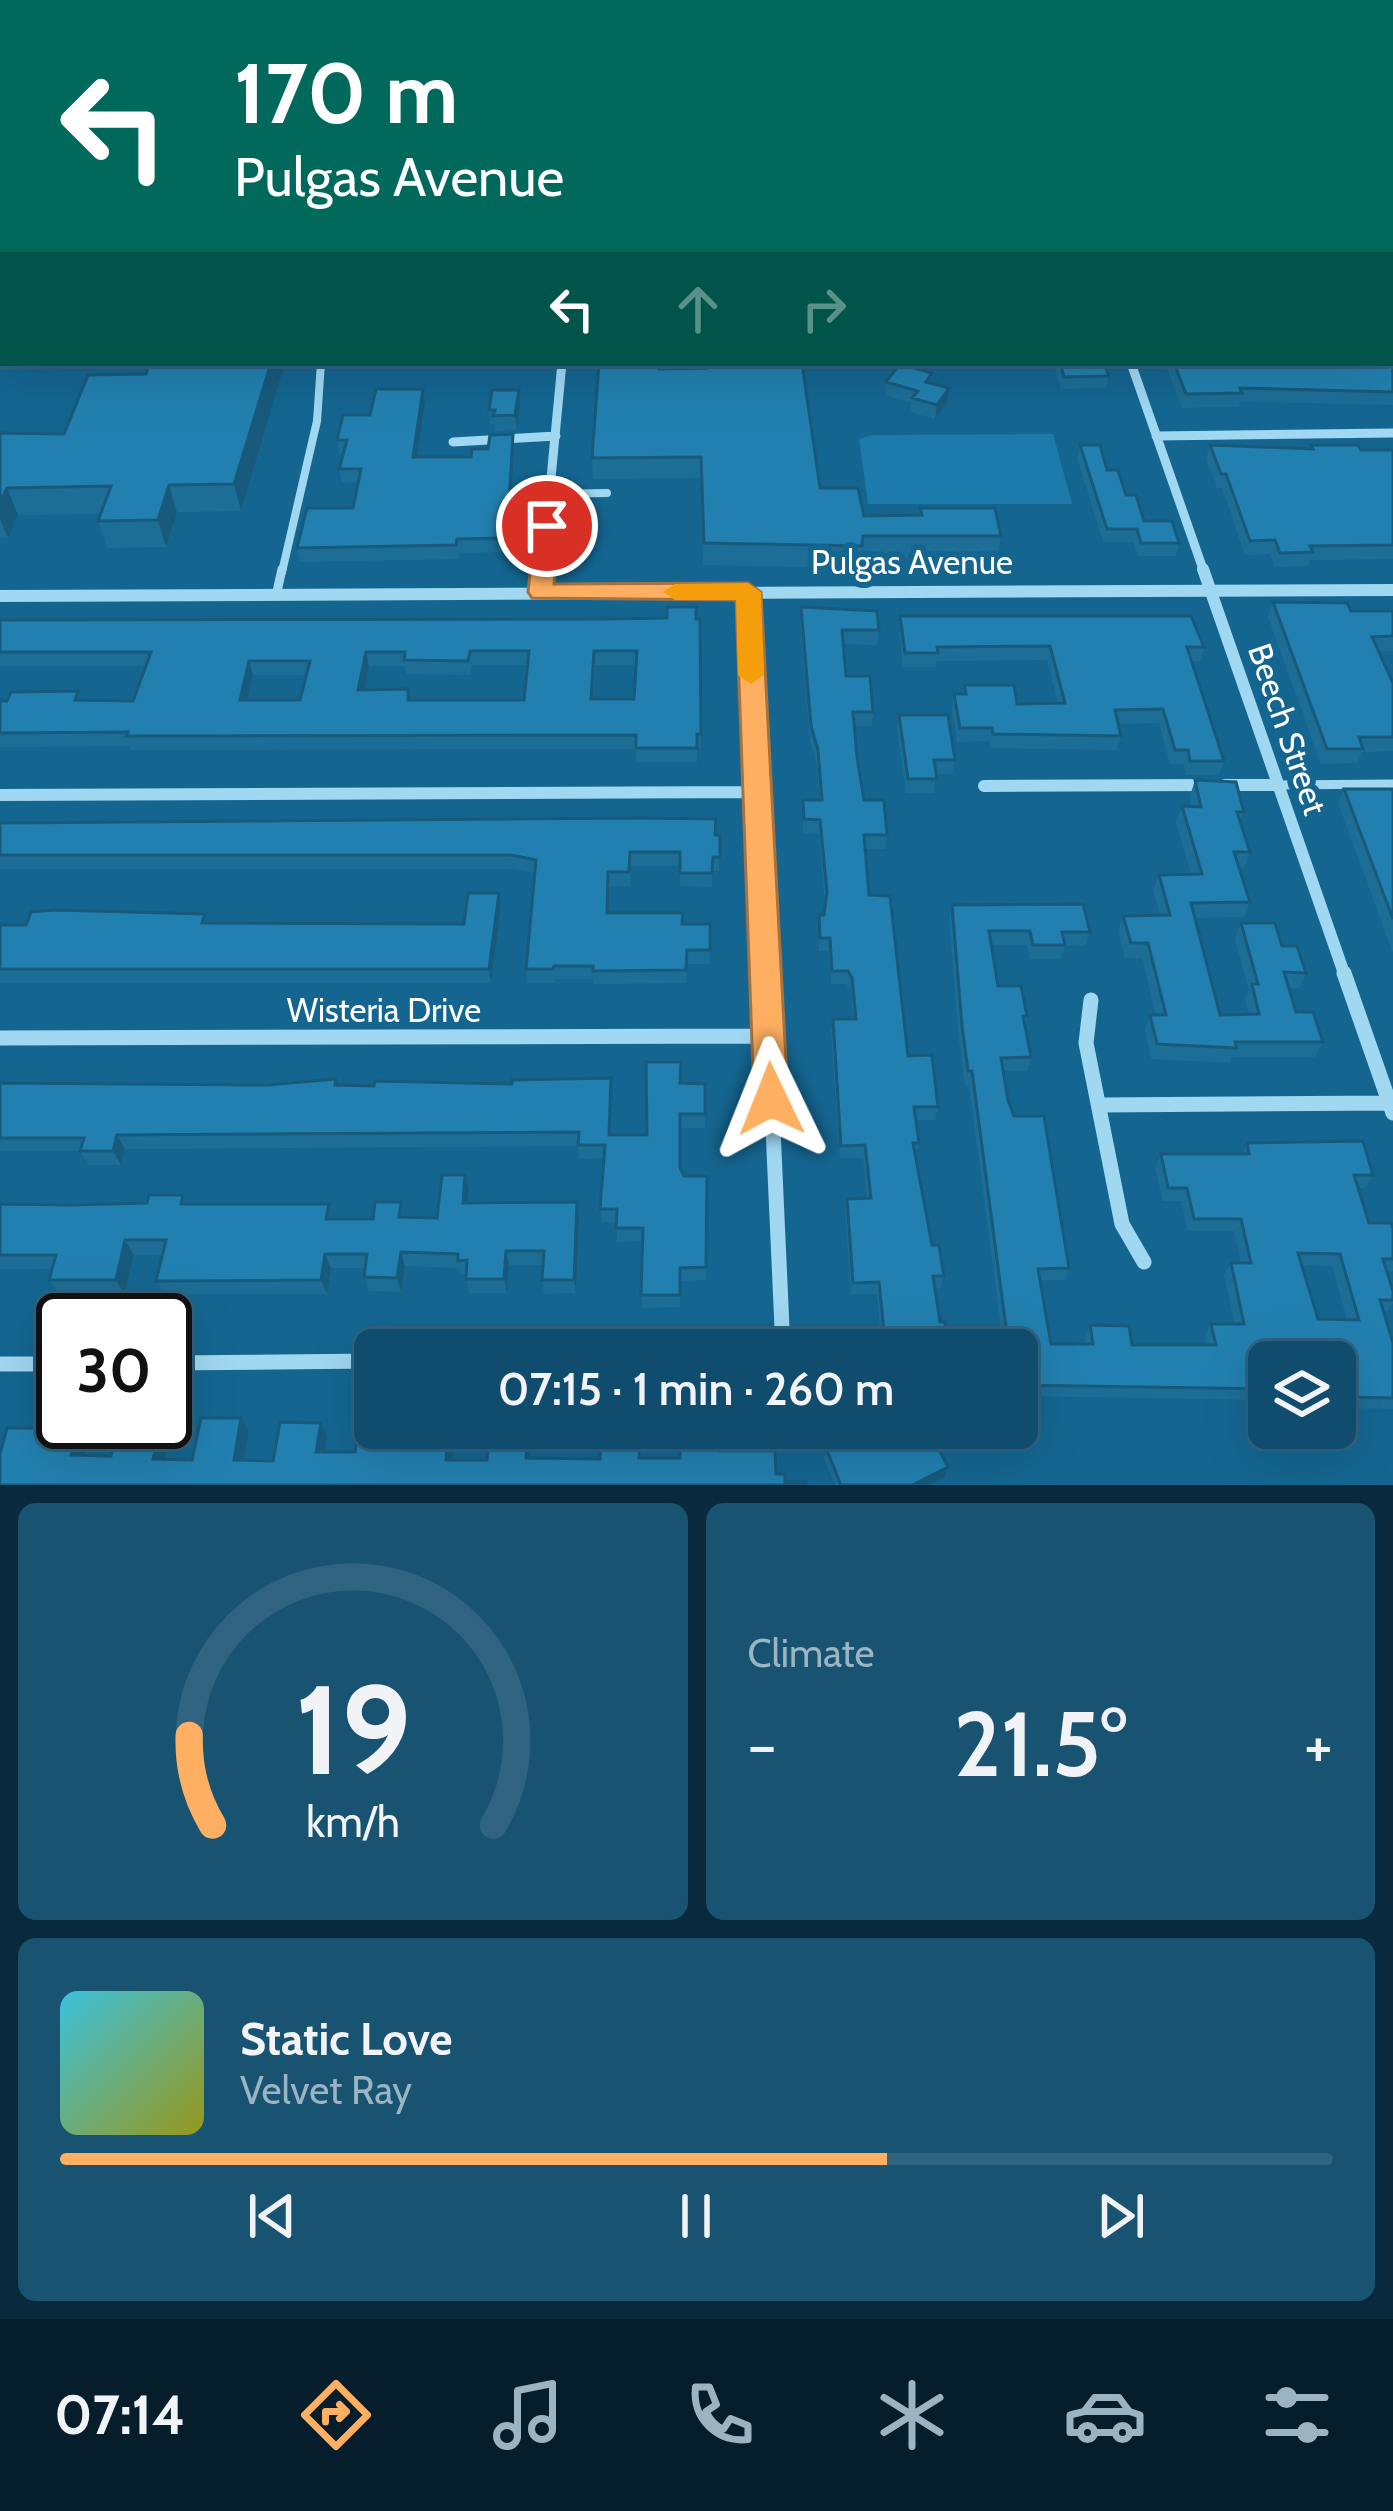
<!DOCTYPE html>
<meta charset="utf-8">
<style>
:root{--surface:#0f4c6d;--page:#185372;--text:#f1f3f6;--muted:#9bb4c2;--line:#2f6380;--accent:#ffaf61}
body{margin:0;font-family:Cabin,sans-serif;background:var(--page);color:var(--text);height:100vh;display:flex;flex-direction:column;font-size:45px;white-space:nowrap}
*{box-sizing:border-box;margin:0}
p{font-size:39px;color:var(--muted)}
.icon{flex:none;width:66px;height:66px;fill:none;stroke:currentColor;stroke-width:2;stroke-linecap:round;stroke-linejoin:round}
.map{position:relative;height:1485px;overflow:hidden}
.panel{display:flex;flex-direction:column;gap:18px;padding:18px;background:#082a3c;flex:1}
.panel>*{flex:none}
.top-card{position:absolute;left:0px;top:0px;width:1395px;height:366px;box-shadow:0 12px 48px #0002,0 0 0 3px var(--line);background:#00695c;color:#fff;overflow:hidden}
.tools{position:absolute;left:1248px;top:1341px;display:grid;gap:24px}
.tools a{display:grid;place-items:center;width:108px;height:108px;border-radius:18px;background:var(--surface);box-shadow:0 12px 48px #0002,0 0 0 3px var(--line);font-size:60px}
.speed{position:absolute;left:36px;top:1293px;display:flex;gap:24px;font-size:60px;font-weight:700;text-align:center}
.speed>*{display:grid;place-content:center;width:156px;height:156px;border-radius:50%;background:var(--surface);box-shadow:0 12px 48px #0002,0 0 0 3px var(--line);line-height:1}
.speed .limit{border:6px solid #111;border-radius:18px;background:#fff;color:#111}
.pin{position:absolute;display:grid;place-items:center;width:102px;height:102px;color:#fff;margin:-51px;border:6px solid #fff;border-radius:50%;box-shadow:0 3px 12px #0007}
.me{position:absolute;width:132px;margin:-66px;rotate:358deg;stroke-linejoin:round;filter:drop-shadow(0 0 9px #0008)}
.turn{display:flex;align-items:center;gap:42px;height:252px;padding:0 36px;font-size:54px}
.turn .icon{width:156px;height:156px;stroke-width:2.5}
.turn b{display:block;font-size:84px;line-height:102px}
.lanes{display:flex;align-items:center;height:114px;padding:0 36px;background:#0003;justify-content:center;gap:60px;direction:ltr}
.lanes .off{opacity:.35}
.big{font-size:90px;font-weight:600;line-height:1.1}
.panel .card{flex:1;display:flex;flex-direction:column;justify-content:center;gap:18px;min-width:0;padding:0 42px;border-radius:18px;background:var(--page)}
.panel .dial{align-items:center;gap:0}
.dial svg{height:312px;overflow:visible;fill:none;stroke:var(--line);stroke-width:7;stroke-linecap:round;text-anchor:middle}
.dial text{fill:var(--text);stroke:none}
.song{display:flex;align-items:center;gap:36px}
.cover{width:144px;height:144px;border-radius:18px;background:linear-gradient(135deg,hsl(190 70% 55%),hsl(60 70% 35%))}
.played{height:12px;border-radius:6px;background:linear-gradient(90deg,var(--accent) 65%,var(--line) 65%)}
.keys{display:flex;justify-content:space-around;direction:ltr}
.heat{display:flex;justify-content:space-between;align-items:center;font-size:66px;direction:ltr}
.panel .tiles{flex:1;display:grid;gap:18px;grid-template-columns:1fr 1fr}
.card:last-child{grid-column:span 2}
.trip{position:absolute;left:354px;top:1329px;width:684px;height:120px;border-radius:18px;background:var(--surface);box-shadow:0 12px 48px #0002,0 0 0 3px var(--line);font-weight:600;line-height:120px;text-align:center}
.tab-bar{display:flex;height:192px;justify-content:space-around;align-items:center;background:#061e2c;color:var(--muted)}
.tab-bar .icon{width:84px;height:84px}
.tab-bar .current{color:var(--accent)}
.tab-bar b{font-size:54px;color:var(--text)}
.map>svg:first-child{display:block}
</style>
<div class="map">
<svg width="1393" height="1485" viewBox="0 0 1393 1485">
<rect width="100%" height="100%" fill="#146691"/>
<path fill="#1c7bab" d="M1053,434l19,70h-204l-9,-65 13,-4z"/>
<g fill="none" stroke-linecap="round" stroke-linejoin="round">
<path stroke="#a0d7f1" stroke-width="6" d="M0,4l3,-4"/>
<path stroke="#a0d7f1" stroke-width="8" d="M550,494l57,-1
M282,572l35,-151 4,-58"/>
<path stroke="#a0d7f1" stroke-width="9" d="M276,596l6,-27
M1278,785l115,-1"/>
<path stroke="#a0d7f1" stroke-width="9" d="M1131,363l73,209
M1156,436l237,-3
M453,442l103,-6
M542,572l20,-209"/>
<path stroke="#a0d7f1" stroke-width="12" d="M1203,569l142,407
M748,592l18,384
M540,593l2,-24
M1225,785h53
M984,786l221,-1
M0,795l755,-3"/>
<path stroke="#a0d7f1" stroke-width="15" d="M766,973l17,377
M1344,973l49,140
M1091,1000l-5,43 36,181 22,38
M0,1038l768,-2
M1099,1105l291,-2
M165,1363l210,-2
M0,1364h63"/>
<path fill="#a0d7f1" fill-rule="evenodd" d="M1393,584v12l-1393,6v-12z"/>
</g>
<path fill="#1d6e97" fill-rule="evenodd" d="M54,0h343l-1,3h-341z
M451,0h369l1,3h-369z
M1393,307v98l-153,-3 -2,5 -56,1 -17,-45h227z
M218,363h67l-44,148 -64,1 -11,35 -58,1 -10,-27 3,-7 -83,1 -10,23h-8v-105l64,1 82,-60 72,-9z
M1053,363h51l5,13 -3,12 -45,1z
M659,369l161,119 44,28 55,-1 1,-7 81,28 -4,22h-136l-2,10 -156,-3 -2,-87 -108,1 -1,-21z
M886,382l45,1 16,19 -12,17 -25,-7 1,-9 -26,-8z
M423,389l2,13 -8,55h54l43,-10 -6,105 -49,1 -1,6 -158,3 -3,-14 56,-40 5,-25 -16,-1 -3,-13 4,-15h-4l-2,-14 33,-25z
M519,390l1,14 -3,25 -22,2 -1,-7h-4l-1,-14z
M1080,445l27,25 37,51 35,22 -3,13h-38l-5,-14h-30l-26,-84z
M1210,445l100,4 1,-4 50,5h32v109l-83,1 -2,6 -33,1 -5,-13 -25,1 -23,-67h-5l-11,-29z
M1273,602l78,9h42v40h-14l14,32v68l-31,1 -5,11 -36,1 -53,-147z
M801,607l78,23 -2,15 -34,-1 3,32 27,36 -1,14h-18l3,31 7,43 23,35 -2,14h-20l4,46 39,161 30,51 -3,13h-20l4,23 -4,12 17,90 12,31 -3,12h-6l5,34 8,28h-66l-5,-56h-26l-6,-83 2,-12 20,-1 -4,-40h-23l-9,-126 2,-13h20l-2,-28 -5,-7h-15l-2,-33h-10v-36h5l1,-10 -6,-71 -16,-1v-33h17l-3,-36 -7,-23 -10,-120z
M900,616l304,31 -4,14h-9l33,100 -5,14h-33l-3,-11h-13l-11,-41 -41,1 3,12 -4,14 -127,-2 -1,-7 -32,1 -5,-34 2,-14h8l2,-9 53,19 41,-1 -11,-43 -110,1 -2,6h-32l-4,-37z
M700,619l1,129h-4v14h-61v-13l-505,1 -1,-4 -130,1v-46h133l13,-35h-146v-46zM472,665h55l-3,35h-114l-46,-10 5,-24h36l1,8 64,1zM595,665h42l-3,34h-41zM253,675h53l-6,25h-53z
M899,715l56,45 -3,14h-16l-2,19h-28l-9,-64z
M1195,780l49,32 -4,9 10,31 -6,16h-5l11,34 -6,15 -49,1 25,97 29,-1 -4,-15 4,-9 -14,-51 6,-16 41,23 24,27 -7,15h-11l8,24 27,30 -8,15h-83l-2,6 -79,-4 -6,-29 5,-15h6l-14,-57h-17l-7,-27 5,-15 37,-1 -7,-25 6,-15 32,-1 -15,-52 6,-16 10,1 -2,-11z
M1344,789h49v164l-55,-150z
M0,823l720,12 -1,36h-7v16l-32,-1v-20h-49l-1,20h-21l-1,27 74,11h28v40h-23l-1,19 -92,1 -1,-5h-38v4h-28l-1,-14 8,-96 -21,-4h-513z
M952,905l138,27 -5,13 -20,1 -4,13h-31l-3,-14h-35l6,41 29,30 -2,9 6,32 -4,14h-24l5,29 61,168 -5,12h-24l11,64h35l-1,-7 5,-12 42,20h75l-2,-9 6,-12h24l-11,-49 7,-12h10l-7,-32h-46l-7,-30h-18l-8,-34 6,-13h81l5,-11 126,32 -8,13h-7l11,35 24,5v43h-6l6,20v12l-6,8h-4l10,32v66l-52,-1 -6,-25v-21h-5l-1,-2h-59l-1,40 -252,-4v-46h-13l-35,-265h-4l-6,-46 -10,-120zM1302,1265l30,1 15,53h-29z
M501,907l-10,76h-491v-58l208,-2 256,1z
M611,1078l-1,57h37l34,-52 24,1v44h-24l-1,41 4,7h23l-1,104 -26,1v26l-38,1 1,-67 -26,1v-20h-15l-2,-13 4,-51 -25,1 -1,-13 -453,3 -4,16h-33l-8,-14h-80v-68l267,2 69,-6 1,6 175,-1z
M465,1175l4,15 -1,13 109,-1 2,14 -3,77 -32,1 -2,-14 1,-15h-34l-2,28h-38l-3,-19 -5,1 -2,-7 -54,-2 -4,26 -32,-1 -5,-14 1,-9h-34l-4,26h-163l-8,-13 6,-26h-28l-10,39h-65l-10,-14 3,-11h-52v-65h188l146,15 103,-1z
M826,1448l122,19 -3,10 -16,8h-94l-11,-26z"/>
<path fill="#185a7b" d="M271,363h14l-44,148 -7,-27z
M949,388l-2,14 -12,17 2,-14z
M423,389l2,13 -10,69 -2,-14z
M519,390l1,14 -3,25 -2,-14z
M513,434l1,13 -6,105 -1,-14z
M169,485l8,27 -11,35 -8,-27z
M7,488l11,27 -10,23 -8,-19v-16z
M366,652l3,14 -7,38 -4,-14z
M249,661l4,14 -9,39 -4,-14z
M499,893l2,14 -10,76 -2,-14z
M117,1135l8,14 -4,16 -8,-14z
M465,1175l4,15 -3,27 -3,-14z
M577,1202l2,14 -3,77 -2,-13z
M125,1240l9,15 -10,39 -8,-14z
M506,1251l3,14 -2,28 -3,-14z
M401,1252l4,14 -4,26 -4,-14z
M325,1254l6,14 -4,26 -6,-14z
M241,1418l8,13 -8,42 -7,-13z
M321,1423l6,13 -5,29 -6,-13z
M78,1428l10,13 -6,26 -11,-12z
M529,1428l2,12 -2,30 -3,-12z
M160,1429l8,13 -6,30 -9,-13z
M449,1430l5,13 -4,30 -4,-13z
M948,1467l-3,10 -16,8h-17z"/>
<path fill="#2280b0" stroke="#185a7b" stroke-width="3" fill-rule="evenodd" d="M288,0h29l-1,3h-29z
M459,0h110v3h-111z
M618,0h202l1,3h-203z
M859,0h137l1,3h-138z
M1032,0h202l1,3h-202z
M1295,0h98v53l-1,-50h-95z
M1392,307l1,85 -153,-4 2,5 -56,1 -12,-31h218z
M218,363h53l-37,121 -65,1 -11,35 -60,1 13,-35 -104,2 -7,15v-70l64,1 24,-59 58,-1 2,-8 70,-1z
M599,363h60v6l48,-1v-5h95l18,125h38l6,28 58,-1 -2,-7h75l6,28h-138l-1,10 -158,-3 -3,-86 -109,1z
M1060,363h44l5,13 -45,1z
M900,364l32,9 -6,9 23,6 -12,17 -25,-7 6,-7 -32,-9z
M376,389h47l-10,68h58l1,-8h16l2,-14 23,-1 -6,104 -50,1 -1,6 -159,3 10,-40h46l8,-39h-22l8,-29h-10l6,-25h27z
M492,390h27l-4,25 -22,1 2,-6h-6z
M1080,445h20l7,25h11l8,25h10l8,26h28l7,22h-38l-4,-14h-30z
M1210,445l103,4 -2,-4h47l3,5h32v95l-83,1 3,6 -33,1 -5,-13 -25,1 -24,-67h-5z
M1273,602l74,1 4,8h42v25l-21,1 21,46v54h-34l4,12h-36z
M667,607h29v12h4l1,115h-4v14h-61v-13l-510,1 2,-4 -128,1v-32h7l4,-9 67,-1 -3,9 58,1 18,-49h-151v-32l610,-1 57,-1zM470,651h59l-5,49h-116v-11l-50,1 8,-38h39l-1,8 64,1zM594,651h43l-3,48h-43zM249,661h61l-10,39h-60z
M801,607l76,4 2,19h-37l4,46h24l3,36h-20l4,45 7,43h20l3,35h-23l5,60 21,1 18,160 24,-1 6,52h-24l5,36h-6l19,102h7l5,31h-11l7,46h5l3,28h-62l-7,-68 -26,1 -6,-84 24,-1 -6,-53 -24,1 -8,-127h23l-4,-41 -4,-7h-16l-2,-33h-10l-1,-23h5l3,-23 -7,-72 -16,-1 -1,-19h19l-4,-50 -7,-24z
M900,616h291l13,31h-17l37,114h-34l-2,-11h-13l-12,-41 -48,1 6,26 -128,-2 -1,-6h-32l-6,-34h12l-2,-9h50l3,19 48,-1 -15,-57 -113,1 1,6h-33z
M899,715h49l7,45h-21l3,19h-29z
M1195,780l41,2 8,30h-7l13,40h-16l16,50 -59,1 29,112 39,-1 -7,-30h6l-17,-61h34l7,23h15l9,27 -22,-1 12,40h17l10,30h-88l2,6 -80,-4 -7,-29h16l-18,-72h-17l-8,-27 47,-1 -11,-40 43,-1 -20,-68 19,1z
M1344,789h49v130z
M639,818l77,1 -1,16h5v22h-7l-1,16h-32v-21h-50l-1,20h-21l-1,41h76l-1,11h28v26h-23l-1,20 -93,1v-5h-39l-1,3h-27l10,-109 -25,-5h-511v-32z
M468,893h31l-10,76h-489v-44h26l5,-13 24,-2 150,4 -3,9 262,1z
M1083,904l7,28h-28l3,13h-32l-3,-14h-41l9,55h23l6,30h-4l8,41 -30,1 7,42 6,16h30l25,152 -31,1 13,75h42l-3,-19 39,1 3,19h84l-5,-21h33l-13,-61h20l-10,-44h-47l-7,-31h-19l-7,-34h88l-2,-11 116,-2 10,34h-19l15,48h22l2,5v31h-10l10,32v9h-13l13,43v55l-43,-1 -13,-49 -70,1 3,13 -1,27 -252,-4v-35h-8l-37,-279h-4l-6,-45 -10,-121zM1298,1253l42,1 19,66 -41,-1z
M646,1062h35l-1,21 25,1v30h-25v54l4,8h23l-1,91 -26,1v27h-39l2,-67h-27l1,-19h-17l5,-64h-27l1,-13 -462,3 -4,16h-33l4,-13h-84v-55l267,2 69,-6 -1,6 39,1 1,-5 137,3v-4l99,-2 -2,57h38z
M442,1175h23l-2,28 114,-1 -3,78h-32l2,-29h-38l-2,28h-38l1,-19 -9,1v-7l-57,-2 -4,26 -33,-1 3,-23h-42l-4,26 -165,1 10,-41h-41l-9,40h-67l7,-25h-56v-51l70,1 77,-2 2,-8h34l-2,9h148l-3,15h47l2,-17h26l-2,15 38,1z
M201,1418h40l-7,42 39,1 7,-39 41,1 -5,29h39l4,-24 90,2 -3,30h41l2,-32h40l-3,30 74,1 1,-31h40l-2,30h41v-30h41l-1,23h55l1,23h9v8h21v3h-806v-31l7,-26h71l-7,27 40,1 7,-27h42l-7,30 39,1z
M868,1428h60l20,39 -36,18h-71l-15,-37z"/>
<path fill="#ffaf61" stroke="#a6723f" stroke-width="3" d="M547,519l12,7 -5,58 194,-1 13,9 27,507 -5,10 -12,5 -12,-5 -5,-10 -18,-499 -204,-2 -4,-6 7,-66z"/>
<path fill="#f59e0b" d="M748,583l13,9 3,83 -13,9 -13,-9 -2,-75h-61l-12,-8 12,-8z"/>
<g text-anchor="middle" stroke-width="12" stroke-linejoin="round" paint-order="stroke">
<g font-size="33" fill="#fff" stroke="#146691">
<text x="912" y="574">Pulgas Avenue</text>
<text transform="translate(1288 729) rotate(71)" y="12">Beech Street</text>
<text x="384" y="1022">Wisteria Drive</text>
</g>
</g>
</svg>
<div class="tools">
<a><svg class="icon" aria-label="layers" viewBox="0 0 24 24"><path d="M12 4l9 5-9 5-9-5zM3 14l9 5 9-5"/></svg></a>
</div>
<div class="speed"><div class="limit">30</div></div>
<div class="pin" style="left:547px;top:526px;background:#d93025"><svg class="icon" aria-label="arrive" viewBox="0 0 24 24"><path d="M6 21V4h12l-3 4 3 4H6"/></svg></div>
<svg class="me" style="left:771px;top:1099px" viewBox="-20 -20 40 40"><path d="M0-17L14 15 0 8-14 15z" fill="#ffaf61" stroke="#fff" stroke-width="4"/></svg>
<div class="trip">07:15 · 1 min · 260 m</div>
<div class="top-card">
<div class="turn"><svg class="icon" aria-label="left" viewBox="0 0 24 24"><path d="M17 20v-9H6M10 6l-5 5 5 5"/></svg><div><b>170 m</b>Pulgas Avenue</div></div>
<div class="lanes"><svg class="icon" aria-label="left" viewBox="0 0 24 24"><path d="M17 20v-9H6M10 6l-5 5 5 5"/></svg><svg class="icon off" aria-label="ahead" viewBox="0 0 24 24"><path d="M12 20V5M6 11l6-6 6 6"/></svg><svg class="icon off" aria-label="right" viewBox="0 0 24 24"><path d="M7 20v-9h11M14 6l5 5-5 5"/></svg></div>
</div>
</div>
<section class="panel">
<div class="tiles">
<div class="card dial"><svg viewBox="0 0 100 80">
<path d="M14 69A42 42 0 1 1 86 69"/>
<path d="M14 69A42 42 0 0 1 8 46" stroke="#ffaf61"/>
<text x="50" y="56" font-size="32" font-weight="700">19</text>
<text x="50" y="72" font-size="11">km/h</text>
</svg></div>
<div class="card"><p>Climate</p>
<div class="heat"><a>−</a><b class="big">21.5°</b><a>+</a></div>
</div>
<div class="card">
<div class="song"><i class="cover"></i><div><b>Static Love</b><p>Velvet Ray</p></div></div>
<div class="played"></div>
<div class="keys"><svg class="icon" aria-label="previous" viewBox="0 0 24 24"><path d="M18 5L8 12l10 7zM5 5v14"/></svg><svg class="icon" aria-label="pause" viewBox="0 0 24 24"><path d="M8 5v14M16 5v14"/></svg><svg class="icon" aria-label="next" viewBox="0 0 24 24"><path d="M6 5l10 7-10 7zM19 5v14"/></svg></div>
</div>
</div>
</section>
<nav class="tab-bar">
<b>07:14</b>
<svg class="icon current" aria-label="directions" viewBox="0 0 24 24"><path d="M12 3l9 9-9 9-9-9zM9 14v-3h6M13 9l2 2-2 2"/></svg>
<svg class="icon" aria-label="music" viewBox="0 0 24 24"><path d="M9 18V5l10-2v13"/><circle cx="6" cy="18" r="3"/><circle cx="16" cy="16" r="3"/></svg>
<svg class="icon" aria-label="phone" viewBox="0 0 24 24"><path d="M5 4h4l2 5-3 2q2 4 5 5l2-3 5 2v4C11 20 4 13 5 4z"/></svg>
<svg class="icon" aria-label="climate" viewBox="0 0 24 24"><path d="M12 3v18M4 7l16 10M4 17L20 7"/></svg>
<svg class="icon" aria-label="car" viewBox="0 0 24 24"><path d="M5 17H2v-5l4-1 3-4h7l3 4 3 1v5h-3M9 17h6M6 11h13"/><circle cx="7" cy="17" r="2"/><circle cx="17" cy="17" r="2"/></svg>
<svg class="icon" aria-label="filters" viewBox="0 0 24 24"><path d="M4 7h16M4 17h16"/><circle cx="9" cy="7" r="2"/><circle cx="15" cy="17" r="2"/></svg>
</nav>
